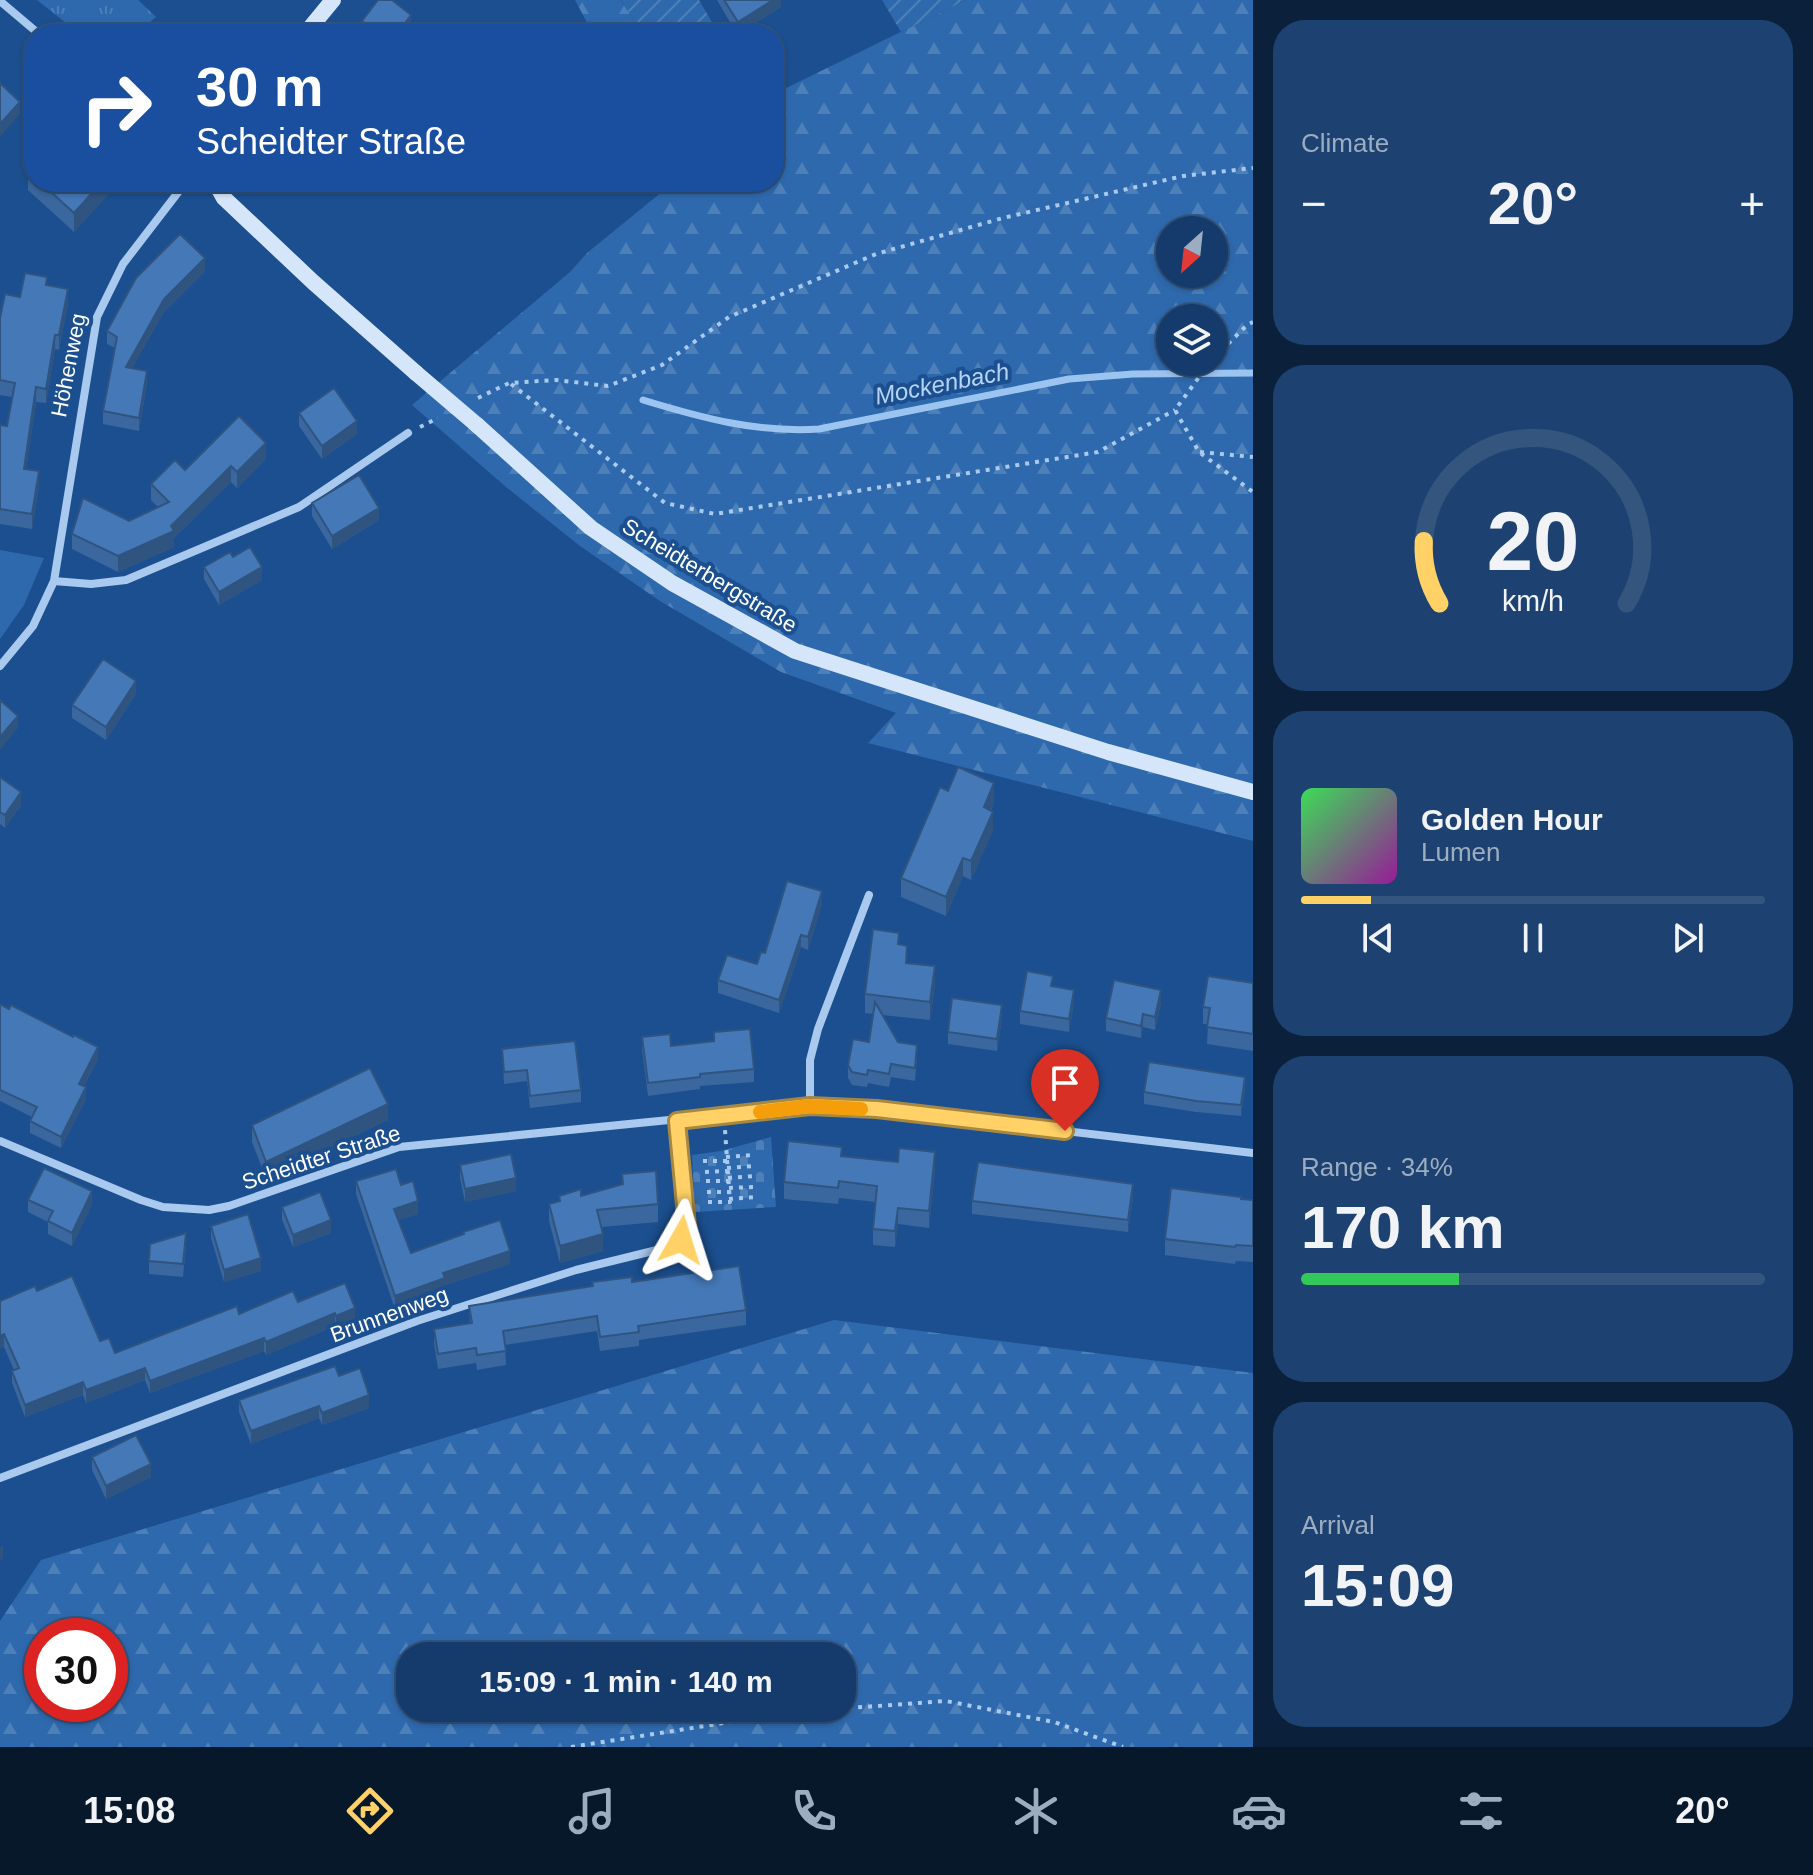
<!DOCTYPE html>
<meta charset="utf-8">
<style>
:root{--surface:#143b6b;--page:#1d4271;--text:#f1f3f6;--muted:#9dadc1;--line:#33557e;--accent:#ffd166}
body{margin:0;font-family:Arial,sans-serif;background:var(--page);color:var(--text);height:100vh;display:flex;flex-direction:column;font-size:30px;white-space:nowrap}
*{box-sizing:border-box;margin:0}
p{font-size:26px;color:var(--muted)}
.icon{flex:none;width:44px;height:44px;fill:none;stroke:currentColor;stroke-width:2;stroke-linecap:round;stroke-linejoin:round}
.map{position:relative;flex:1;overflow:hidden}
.panel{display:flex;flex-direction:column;gap:20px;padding:20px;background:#0b203b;width:560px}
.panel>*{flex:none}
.top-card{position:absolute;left:24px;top:24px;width:760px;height:168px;border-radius:32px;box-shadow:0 2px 6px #0004,0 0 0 2px var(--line);background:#1a4fa0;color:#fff;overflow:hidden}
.needle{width:52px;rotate:207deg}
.tools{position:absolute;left:1156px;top:216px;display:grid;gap:16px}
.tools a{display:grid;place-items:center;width:72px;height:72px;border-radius:50%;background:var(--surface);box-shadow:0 2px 6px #0004,0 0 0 2px var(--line);font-size:40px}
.speed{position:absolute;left:24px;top:1618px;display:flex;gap:16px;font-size:40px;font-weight:700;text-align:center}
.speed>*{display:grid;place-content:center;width:104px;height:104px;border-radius:50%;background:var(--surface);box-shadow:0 2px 6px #0004,0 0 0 2px var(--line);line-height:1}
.speed .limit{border:12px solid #d22;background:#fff;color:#111}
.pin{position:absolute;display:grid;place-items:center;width:68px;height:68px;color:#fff;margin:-82px -34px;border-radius:50% 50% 50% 0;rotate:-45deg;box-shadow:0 0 8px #0007}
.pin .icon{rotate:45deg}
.me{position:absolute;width:88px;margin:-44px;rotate:6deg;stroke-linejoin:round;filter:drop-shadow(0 0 6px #0008)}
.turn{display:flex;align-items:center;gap:28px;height:168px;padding:0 40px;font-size:36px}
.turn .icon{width:104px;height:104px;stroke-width:2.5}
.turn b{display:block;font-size:56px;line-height:68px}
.big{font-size:60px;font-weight:700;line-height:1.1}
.panel .widget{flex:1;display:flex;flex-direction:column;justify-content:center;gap:12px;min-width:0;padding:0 28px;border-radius:32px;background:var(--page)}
.panel .dial{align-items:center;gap:0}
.dial svg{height:208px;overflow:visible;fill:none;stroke:var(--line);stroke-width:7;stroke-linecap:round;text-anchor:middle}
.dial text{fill:var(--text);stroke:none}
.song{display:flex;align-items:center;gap:24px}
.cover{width:96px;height:96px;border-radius:12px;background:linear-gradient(135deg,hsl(130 70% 55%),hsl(300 70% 35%))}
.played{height:8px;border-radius:4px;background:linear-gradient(90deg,var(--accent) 15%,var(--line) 15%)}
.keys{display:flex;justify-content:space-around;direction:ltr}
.heat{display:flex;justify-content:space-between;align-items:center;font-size:44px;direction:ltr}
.charge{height:12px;border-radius:6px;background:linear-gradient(90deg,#34c759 34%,var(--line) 0)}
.trip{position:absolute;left:396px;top:1642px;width:460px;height:80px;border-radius:32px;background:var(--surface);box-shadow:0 2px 6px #0004,0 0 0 2px var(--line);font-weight:700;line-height:80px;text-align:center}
.tab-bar{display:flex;height:128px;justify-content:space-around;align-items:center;background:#08182b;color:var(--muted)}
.tab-bar .icon{width:56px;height:56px}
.tab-bar .selected{color:var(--accent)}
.tab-bar b{font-size:36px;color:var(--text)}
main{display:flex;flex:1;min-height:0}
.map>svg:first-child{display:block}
</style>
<main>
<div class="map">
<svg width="1253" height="1747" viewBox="0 0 1253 1747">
<defs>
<pattern id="forest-firs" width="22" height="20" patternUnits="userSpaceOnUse" patternTransform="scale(2)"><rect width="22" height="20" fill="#2e69ad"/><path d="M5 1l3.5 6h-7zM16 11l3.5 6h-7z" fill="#4d80b9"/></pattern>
<pattern id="cemetery-stones" width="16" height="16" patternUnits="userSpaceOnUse" patternTransform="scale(2)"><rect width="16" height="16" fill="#2e69ad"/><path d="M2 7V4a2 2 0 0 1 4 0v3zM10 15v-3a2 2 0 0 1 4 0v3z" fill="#4d80b9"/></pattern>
<pattern id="park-tufts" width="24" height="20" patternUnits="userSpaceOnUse" patternTransform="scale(2)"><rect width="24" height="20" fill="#2e69ad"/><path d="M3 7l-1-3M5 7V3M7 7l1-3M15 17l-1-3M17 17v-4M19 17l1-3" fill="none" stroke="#4d80b9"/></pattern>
<pattern id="garden-furrows" width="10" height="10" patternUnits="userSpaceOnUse" patternTransform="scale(2)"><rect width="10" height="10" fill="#2e69ad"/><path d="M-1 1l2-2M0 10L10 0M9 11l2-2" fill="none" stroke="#4d80b9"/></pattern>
</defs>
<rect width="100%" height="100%" fill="#1b4f8f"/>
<path fill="#2e69ad" d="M0,550l44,8 -20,47 -24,34z"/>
<path fill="url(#forest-firs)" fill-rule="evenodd" d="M575,0h46l21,34h-49z
M966,0h287v841l-385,-98 28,-30 -115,-41 -121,-71 -80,-55 -74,-59 -94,-82 158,-133 17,-19 87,-71h100v-88zM1170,230h44v44h-44zM1170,318h44v44h-44z
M834,1320l419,53v374h-1253v-126l41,-61zM42,1636h68v68h-68zM410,1656h432v52h-432z"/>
<path fill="url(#cemetery-stones)" d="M771,1137l5,70 -81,5 -3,-57 29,-4z"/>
<path fill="url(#park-tufts)" d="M37,0h101l18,17 -20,17h-56z"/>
<path fill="url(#garden-furrows)" d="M621,0h78l20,34h-77z
M882,0h84l-65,32z"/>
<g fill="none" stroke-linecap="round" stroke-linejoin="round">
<path stroke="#9cc4f0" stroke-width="7" d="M643,400c59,18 114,33 176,29l250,-50 64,-5 120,-1"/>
<path stroke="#a9c9ee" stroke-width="4" stroke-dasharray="4 6" stroke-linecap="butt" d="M1214,358l33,-33 6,-3
M1210,362l-35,48 24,42 54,40
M511,384l154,119 50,11 383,-62 77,-42
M478,398l31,-15 47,-3 52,6 54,-21 67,-48 147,-63 127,-36 180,-42 70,-8
M420,427l18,-9
M1200,452l53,5
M726,1157l28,-2
M703,1161h24
M727,1168l27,-2
M705,1172l22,-1
M728,1178l27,-2
M706,1181h22
M729,1188l26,-1
M707,1192h22
M729,1199l26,-2
M708,1202h22l-5,-72
M571,1747l223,-35 152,-11 108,21 69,25"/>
<path stroke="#a9c9ee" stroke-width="8" d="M0,1l39,33
M54,581l37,3 35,-4 173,-73 109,-74
M0,666l33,-40 21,-45 43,-264 26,-53 63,-82
M810,1106v-46l8,-31 51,-134
M0,1141l141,59 22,7 46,3 20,-4 170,-59 411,-41 67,3 376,44
M0,1478l417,-157 159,-51 93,-23 12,-7 6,-14 -10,-105"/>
<path stroke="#d6e6fa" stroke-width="16" d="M305,34l28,-34
M215,182l9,16 89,84 103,91
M477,425l114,103 81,55 123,68 313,101 145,40"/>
<path stroke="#d6e6fa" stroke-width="16" d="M416,373l61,52"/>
</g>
<path fill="#3a679d" d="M717,0h64v7l-44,27z
M362,21l49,7 -4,6h-45z
M34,165v17h79v7l-39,43 -46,-42v-19z
M205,271l-41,41 -32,56 15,16 -8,47 -36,-7v-13l12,-63 -8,-4v-13z
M47,285l21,19 -9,46 -4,-1 -9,54 -10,-1 -10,67 13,17 -7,43 -32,-5v-99l7,1 5,-29 -12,-2v-77l20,-21z
M299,413l58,21 -35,25 -23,-33z
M266,459l-29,29 -6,-6 -57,56v9l-56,25 -46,-23v-15l57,-13 29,-14 -7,-7v-16z
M312,503l67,17 -47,29 -20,-33z
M233,557l29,23 -43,25 -15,-26v-12z
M136,694l-30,46 -34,-22v-13z
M0,777l21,28 -16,23 -5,-4z
M948,791l46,11 -3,9 2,19 -22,50 -8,-4 -17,40 -45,-19v-19z
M822,904l-14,46 -7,-3 -22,66 -61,-20v-13l39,-16 8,-11z
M899,945l8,18 28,22 -5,35 -48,-5 16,27 19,15 -2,24 -24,-4 -2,10 -21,-4 -1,4 -15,-2 -4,-7v-13l21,-23 4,-28 -8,-1v-19z
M1253,983v68l-46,-7 1,-20h-5v-17z
M1053,986l21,16 -5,30 -49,-8v-13z
M1161,1003l-6,27 -12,-3 -2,11 -35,-7v-13z
M0,1004l98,55 -14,27 2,13 -25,49 -31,-15v-12l2,-4 -32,-16z
M1002,1018l-5,33 -49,-7v-12z
M714,1032l40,37v13l-54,4v3l-52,7 -6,-46v-13l29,9 43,-5z
M502,1049l79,41v12l-51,6 -3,-27 -23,3z
M1245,1088l-4,28 -45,-4 -52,-8v-12z
M388,1120l-122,58 -14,-36v-17z
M842,1156l93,13 -6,59 -31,-4 -3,23 -22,-2v-16l3,-27 -37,-4 -1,6 -54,-5v-17z
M460,1165l56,26 -51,11 -5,-24z
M622,1174l36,30v18l-56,5 1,24 -43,12 -11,-42v-17l10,-3v-5h22l41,-12z
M356,1181l45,4 17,29 -20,6 13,33 99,11 -65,21v6l-50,18 -39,-115z
M1133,1197l-5,35 -156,-18v-13z
M1241,1199l12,1v62l-17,-1 -1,3 -70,-9v-16z
M28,1200l64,4 -20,42 -24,-12v-12l-20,-10z
M282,1207l49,26 -38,14 -11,-27z
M211,1226l50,45 -37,11 -13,-44z
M186,1246l-3,31 -34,-3v-13z
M632,1282l114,28v15l-107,15v6l-39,5 -3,-20 -92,14 1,20 -29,5 -1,-7 -38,6 -4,-25v-15l36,-5 -1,-18z
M37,1291l78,62 124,-39 59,-12 57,19 -19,7 -1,-2 -69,29 -2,-4 -114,42 -5,-13 -59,23 -3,-8 -58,22 -13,-34v-12l2,-1 -10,-23 -4,-46z
M339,1376l30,32 -47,17 -3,-7 -68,26 -12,-32v-12z
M92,1457l59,20 -45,22 -14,-29z"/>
<path fill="#305480" d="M773,0h8v7l-43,27v-12z
M411,15v13l-4,6h-10z
M20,102v12l-20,23v-13z
M102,182h11v7l-39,43v-19z
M205,258v13l-41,41 -38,68v-13l38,-68z
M68,289v15l-9,46v-15z
M55,335v14l-9,54v-14z
M147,371v13l-8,47v-13z
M36,387v15l-12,82v-15z
M357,421v13l-35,25v-13z
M266,443v16l-29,29v-16z
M231,466v16l-57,56v9l-56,25v-16l53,-30z
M39,471v15l-7,43v-15z
M379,508v12l-47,29v-13z
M262,567v13l-43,25v-13z
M136,681v13l-30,46v-13z
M18,716v12l-18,22v-13z
M994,783v19l-10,24v-19z
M21,792v13l-16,23v-13z
M993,812v18l-22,50v-19z
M963,858v18l-17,40v-19z
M822,891v13l-14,46v-13z
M801,935v12l-22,66v-13z
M935,966v19l-5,35v-18z
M1074,990v12l-5,30v-13z
M1161,990v13l-6,27v-13z
M1002,1005v13l-5,33v-12z
M1143,1014v13l-2,11v-12z
M98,1047v12l-19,36v-11z
M1245,1077v11l-4,28v-11z
M86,1087v12l-25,49v-11z
M388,1104v16l-122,58v-16z
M935,1152v17l-6,59v-17z
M516,1178v13l-51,11v-13z
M1133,1184v13l-5,35v-12z
M92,1191v13l-20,42v-13z
M418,1201v13l-24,7v-12z
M898,1208v16l-3,23v-16z
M331,1220v13l-38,14v-12z
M603,1234v17l-43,12v-17z
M510,1251v13l-65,21v6l-50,18v-13l48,-23z
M261,1258v13l-37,11v-12z
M355,1308v13l-19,7v-12z
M335,1313v13l-69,29v-13z
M4,1334v13l-4,2v-13z
M264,1338v13l-114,42v-12z
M145,1368v12l-59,23v-13z
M83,1382v13l-58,22v-12z
M369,1395v13l-47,17v-12z
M319,1406v12l-68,26v-13z
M151,1464v13l-45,22v-13z
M3,1545v13l-3,3v-13z"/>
<path fill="#4478b7" stroke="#305480" stroke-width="2" d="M378,0h14l19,15 -14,19h-19l-16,-13z
M724,0h49l-35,22z
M690,30l3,4h-9z
M0,83l20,19 -20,22z
M34,165v11l-6,-5z
M40,182h62l-28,31z
M180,234l25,24 -41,41 -38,68 21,4 -8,47 -36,-7 14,-74 -10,-6 29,-53z
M25,273l22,4 -1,8 22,4 -9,46h-4l-9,54 -10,-2 -12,82 15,2 -7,43 -32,-5v-84l7,1 8,-43 -15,-3v-62l5,-24 15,3z
M334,388l23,33 -35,25 -23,-33z
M239,416l27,27 -29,29 -6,-6 -60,60 3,5 -56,25 -46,-22 11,-36 46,23 40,-19 -18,-18 24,-24 10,10z
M359,475l20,33 -47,28 -20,-33z
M250,547l12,20 -43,25 -15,-25 26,-15 3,5z
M103,659l33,22 -30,46 -34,-22z
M0,700l18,16 -18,21z
M958,767l36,16 -10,24 9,5 -22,49 -8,-3 -17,39 -45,-19 39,-91 8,4z
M0,777l21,15 -16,23 -5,-3z
M787,881l35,10 -14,46 -7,-2 -22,65 -61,-20 9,-25 30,9 4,-12 4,1z
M873,929l26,4 -1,11 9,2 -1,17 29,3 -5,36 -65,-8z
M1027,971l26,5 -2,10 23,4 -5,29 -49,-8z
M1208,976l45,7v51l-46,-7 3,-19 -7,-1z
M1114,980l47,10 -6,27 -12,-3 -2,12 -35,-8z
M952,998l50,7 -5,34 -49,-7z
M875,1002l23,40 19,3 -2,23 -24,-4 -2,10 -21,-4 -1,5 -15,-3 -4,-7 5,-26 16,3z
M0,1004l9,5 2,-4 62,32 1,-2 24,12 -19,37 7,3 -25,50 -31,-16 7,-14 -37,-17z
M750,1029l4,40 -54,5v3l-52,6 -6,-46 28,-3 1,12 43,-5v-9z
M575,1041l6,49 -51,6 -3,-26 -23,2 -2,-23z
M1149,1062l96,15 -4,28 -45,-4 -52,-9z
M370,1068l18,36 -122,58 -14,-37z
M788,1141l54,6 -1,9 57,6 1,-14 36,4 -6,59 -31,-3 -3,23 -22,-2 4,-43 -38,-5 -1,7 -54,-6z
M511,1154l5,24 -51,11 -5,-24z
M978,1162l155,22 -5,36 -156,-19z
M44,1168l48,23 -20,42 -24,-12 5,-10 -25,-11z
M396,1169l5,16 12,-4 5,20 -24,8 17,44 53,-19 -1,-2 37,-12 10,31 -67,22 2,5 -50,18 -39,-115z
M656,1171l2,33 -61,6 6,24 -43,12 -11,-42 11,-3 -1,-5 22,-7v7l42,-12 -1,-10z
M1171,1188l70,9v2l12,1v46l-17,-1 -1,2 -70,-8z
M320,1192l11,28 -38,15 -11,-28z
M248,1214l13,44 -37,12 -13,-44z
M186,1233l-3,31 -34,-3 1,-17z
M739,1266l7,44 -108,16 1,6 -39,5 -3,-21 -94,15 3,20 -29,4 -1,-7 -38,6 -4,-25 38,-6 -3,-17 124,-20 -1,-4 40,-5v5z
M72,1276l28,65 9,-3 6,15 122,-47 2,8 54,-23 5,11 47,-19 10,25 -19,8 -1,-3 -69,29 -2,-4 -114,43 -5,-13 -59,22 -3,-8 -58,23 -13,-34 7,-3 -15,-34 -4,2v-35l35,-15 2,5z
M335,1366l4,10 21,-8 9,27 -47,18 -3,-7 -68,25 -12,-31z
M136,1435l15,29 -45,22 -14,-29z"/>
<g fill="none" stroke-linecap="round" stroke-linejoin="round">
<g stroke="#a68842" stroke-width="20">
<path id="route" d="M681,1240l6,-14 -10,-105 133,-15 67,3 188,22"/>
</g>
<use href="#route" stroke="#ffd166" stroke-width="14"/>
<path stroke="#f59e0b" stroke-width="14" d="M760,1112l50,-6 51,3"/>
</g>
<g text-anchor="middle" stroke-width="8" stroke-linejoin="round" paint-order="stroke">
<g font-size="22" fill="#fff" stroke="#1b4f8f">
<text transform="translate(68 365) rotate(-79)" y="8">Höhenweg</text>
<text transform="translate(710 575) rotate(31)" y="8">Scheidterbergstraße</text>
<text transform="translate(321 1157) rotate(-18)" y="8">Scheidter Straße</text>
<text transform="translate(389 1314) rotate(-20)" y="8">Brunnenweg</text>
</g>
<g font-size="24" font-style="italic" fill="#b5d3f5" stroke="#1b4f8f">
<text transform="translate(942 384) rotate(-11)" y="8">Mockenbach</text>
</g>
</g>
</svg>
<div class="tools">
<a><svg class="needle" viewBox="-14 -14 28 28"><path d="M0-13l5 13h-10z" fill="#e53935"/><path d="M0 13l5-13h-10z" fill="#9dadc1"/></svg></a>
<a><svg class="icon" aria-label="layers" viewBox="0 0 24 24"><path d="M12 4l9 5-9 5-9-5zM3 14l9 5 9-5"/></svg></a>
</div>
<div class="speed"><div class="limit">30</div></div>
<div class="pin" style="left:1065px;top:1131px;background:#d93025"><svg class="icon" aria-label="arrive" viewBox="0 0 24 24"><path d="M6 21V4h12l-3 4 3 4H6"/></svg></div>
<svg class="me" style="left:681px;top:1240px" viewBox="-20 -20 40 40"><path d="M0-17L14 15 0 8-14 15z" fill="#ffd166" stroke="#fff" stroke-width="4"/></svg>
<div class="trip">15:09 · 1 min · 140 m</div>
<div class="top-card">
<div class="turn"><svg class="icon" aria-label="right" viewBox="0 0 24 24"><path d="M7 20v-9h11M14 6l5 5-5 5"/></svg><div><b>30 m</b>Scheidter Straße</div></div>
</div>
</div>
<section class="panel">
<div class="widget"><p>Climate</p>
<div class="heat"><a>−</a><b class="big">20°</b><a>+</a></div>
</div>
<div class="widget dial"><svg viewBox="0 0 100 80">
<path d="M14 69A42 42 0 1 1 86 69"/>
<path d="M14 69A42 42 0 0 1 8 45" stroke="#ffd166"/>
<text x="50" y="56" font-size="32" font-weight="700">20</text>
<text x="50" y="72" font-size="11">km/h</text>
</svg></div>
<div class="widget">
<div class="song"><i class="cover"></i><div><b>Golden Hour</b><p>Lumen</p></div></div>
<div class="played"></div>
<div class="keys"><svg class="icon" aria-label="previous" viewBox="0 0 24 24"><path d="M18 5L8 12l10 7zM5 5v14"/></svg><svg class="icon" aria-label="pause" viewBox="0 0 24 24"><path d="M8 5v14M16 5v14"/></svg><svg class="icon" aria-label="next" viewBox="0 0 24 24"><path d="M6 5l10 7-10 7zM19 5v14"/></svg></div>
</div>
<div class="widget"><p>Range · 34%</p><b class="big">170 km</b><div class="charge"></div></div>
<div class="widget"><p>Arrival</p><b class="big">15:09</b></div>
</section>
</main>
<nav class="tab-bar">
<b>15:08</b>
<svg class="icon selected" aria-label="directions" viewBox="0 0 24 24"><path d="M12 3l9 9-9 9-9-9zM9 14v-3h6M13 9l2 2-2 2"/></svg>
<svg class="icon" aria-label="music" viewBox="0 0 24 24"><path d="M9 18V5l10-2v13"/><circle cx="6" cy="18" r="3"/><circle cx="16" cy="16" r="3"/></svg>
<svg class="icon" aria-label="phone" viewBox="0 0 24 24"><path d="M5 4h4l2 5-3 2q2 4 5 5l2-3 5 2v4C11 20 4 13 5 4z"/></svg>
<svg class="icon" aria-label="climate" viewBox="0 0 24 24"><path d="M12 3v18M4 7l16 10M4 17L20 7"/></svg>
<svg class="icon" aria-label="car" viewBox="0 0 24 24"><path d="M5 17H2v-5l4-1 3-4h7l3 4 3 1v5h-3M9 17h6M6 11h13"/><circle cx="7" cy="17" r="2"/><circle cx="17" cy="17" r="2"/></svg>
<svg class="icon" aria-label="filters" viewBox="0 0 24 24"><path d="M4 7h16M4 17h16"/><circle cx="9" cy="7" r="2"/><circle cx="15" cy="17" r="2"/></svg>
<b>20°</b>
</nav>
